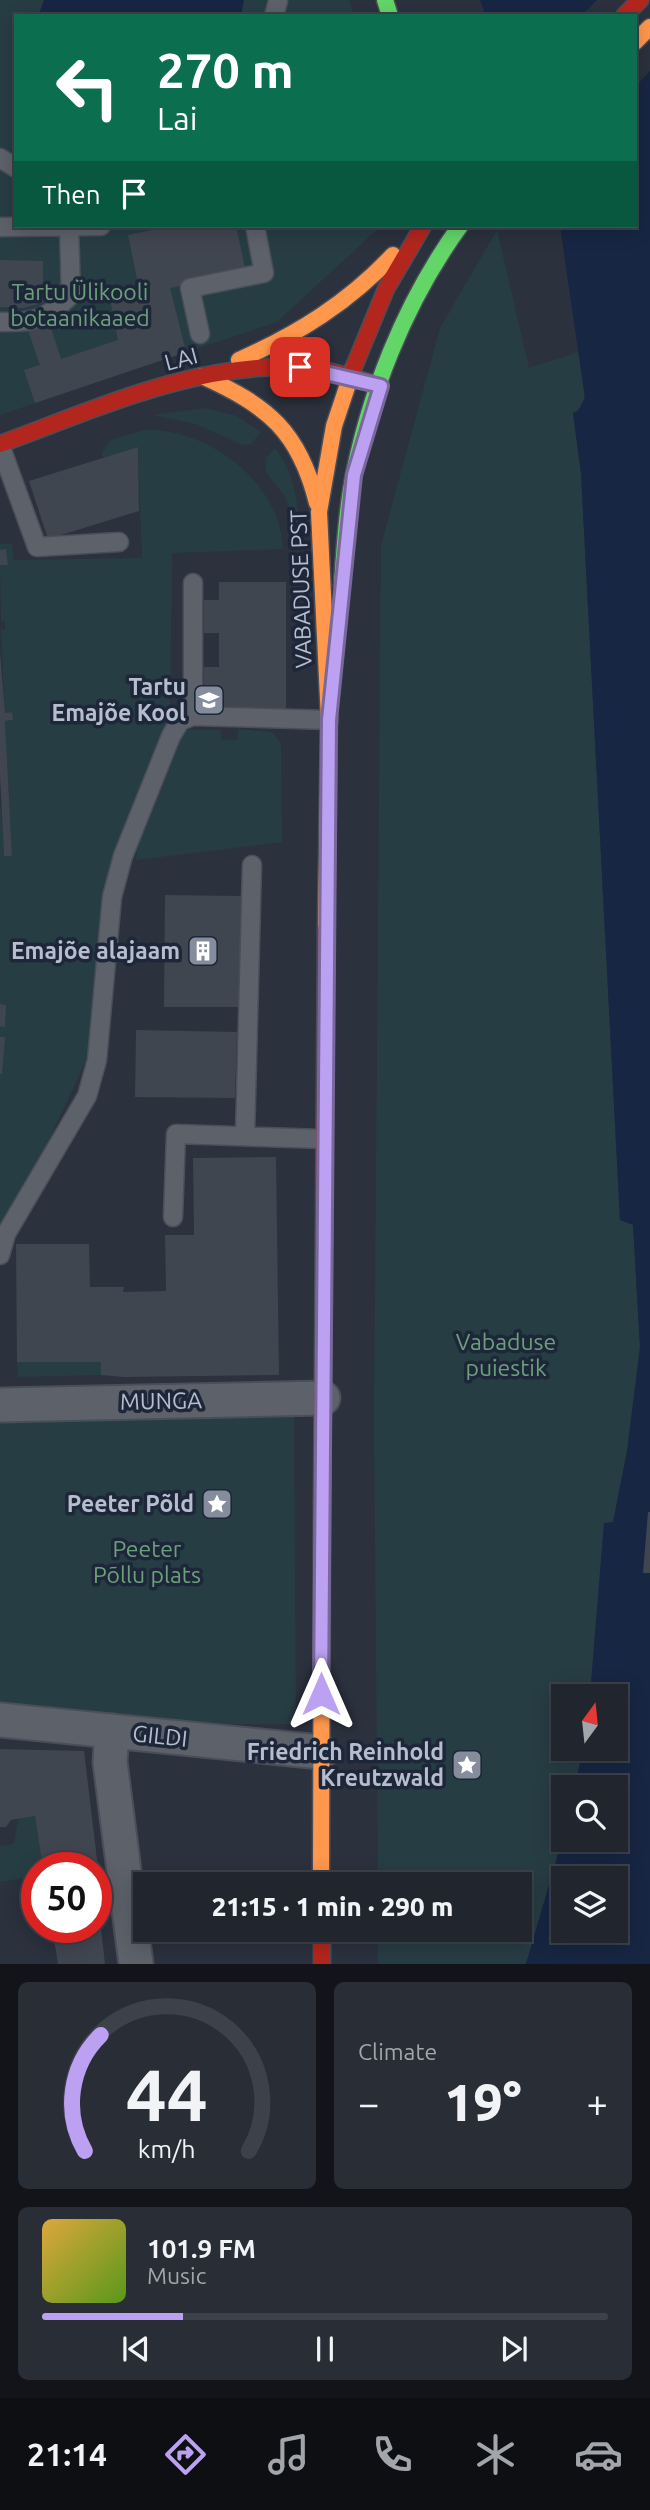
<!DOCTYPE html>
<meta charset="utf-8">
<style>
:root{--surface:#20252e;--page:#282d36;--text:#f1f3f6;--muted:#a2a5aa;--line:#3d424a;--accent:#bca0f2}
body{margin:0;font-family:Ubuntu,sans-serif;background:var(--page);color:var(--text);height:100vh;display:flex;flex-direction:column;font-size:26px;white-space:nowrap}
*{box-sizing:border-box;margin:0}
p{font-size:23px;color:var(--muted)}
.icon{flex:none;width:38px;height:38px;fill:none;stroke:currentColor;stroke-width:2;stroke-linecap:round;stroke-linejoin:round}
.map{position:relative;height:1964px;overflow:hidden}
.sheet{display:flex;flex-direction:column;gap:18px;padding:18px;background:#121419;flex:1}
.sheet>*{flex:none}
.banner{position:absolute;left:14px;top:14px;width:623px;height:214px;border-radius:0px;box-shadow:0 4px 18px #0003,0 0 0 2px var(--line);background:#0b6e4f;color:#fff;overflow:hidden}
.needle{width:46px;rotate:15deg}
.buttons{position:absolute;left:551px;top:1684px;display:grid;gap:14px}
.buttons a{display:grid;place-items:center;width:77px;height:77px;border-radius:0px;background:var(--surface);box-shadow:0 4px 18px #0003,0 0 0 2px var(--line);font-size:35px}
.speed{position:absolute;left:21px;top:1852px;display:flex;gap:14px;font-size:35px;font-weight:700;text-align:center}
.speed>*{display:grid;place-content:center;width:91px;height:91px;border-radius:50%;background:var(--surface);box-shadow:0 4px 18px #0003,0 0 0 2px var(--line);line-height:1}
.speed .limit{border:10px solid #d22;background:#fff;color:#111}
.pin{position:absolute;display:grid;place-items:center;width:60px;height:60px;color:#fff;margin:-30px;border-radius:14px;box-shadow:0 4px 10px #0006}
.me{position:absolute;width:77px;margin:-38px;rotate:0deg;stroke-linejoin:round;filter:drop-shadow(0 0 5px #0008)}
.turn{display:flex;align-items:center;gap:24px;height:147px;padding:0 28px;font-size:32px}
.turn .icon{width:91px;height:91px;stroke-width:2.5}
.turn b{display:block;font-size:49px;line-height:60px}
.then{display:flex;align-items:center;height:66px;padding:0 28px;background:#0003;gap:14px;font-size:26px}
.big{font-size:52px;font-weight:800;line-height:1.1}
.sheet .widget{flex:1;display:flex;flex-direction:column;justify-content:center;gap:10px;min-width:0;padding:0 24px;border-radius:10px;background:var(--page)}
.sheet .dial{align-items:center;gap:0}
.dial svg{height:182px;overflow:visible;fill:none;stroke:var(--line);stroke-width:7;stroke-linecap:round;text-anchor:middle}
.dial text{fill:var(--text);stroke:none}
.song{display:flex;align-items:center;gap:21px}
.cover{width:84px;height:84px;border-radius:10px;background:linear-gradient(135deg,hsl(40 70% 55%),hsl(90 70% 35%))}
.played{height:7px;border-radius:4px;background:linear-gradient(90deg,var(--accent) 25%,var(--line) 25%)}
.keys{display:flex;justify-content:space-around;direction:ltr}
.heat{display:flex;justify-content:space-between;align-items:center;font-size:38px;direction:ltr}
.sheet .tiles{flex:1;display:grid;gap:18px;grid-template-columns:1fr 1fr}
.widget:last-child{grid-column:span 2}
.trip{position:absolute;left:133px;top:1872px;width:399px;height:70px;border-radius:0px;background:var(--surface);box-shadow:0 4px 18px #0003,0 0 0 2px var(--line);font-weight:800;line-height:70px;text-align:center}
.tab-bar{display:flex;height:112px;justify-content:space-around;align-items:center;background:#0d0f12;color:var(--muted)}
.tab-bar .icon{width:49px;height:49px}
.tab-bar .selected{color:var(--accent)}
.tab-bar b{font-size:32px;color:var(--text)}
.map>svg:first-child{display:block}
</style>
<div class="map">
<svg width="650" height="1964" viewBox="0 0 650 1964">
<rect width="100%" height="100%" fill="#2b313d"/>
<path fill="#273d44" d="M0,0h349l5,16h-338v210h365l-104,96 -277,93z
M497,230l32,138 50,-16c2,17 14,52 -6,61l8,60 39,747 13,4 7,123 -13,104 -14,72h-9l-14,173h-26v52h19l-8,39h-11l-1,50 -37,127h-148v-34h142v-45h-142l-4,-464 7,-875 59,-218z
M206,408l31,8 24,16 -10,12 -8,1 -47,-21 -44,-9z
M144,430c64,-3 137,53 139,119l-111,4 -2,168 -13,23 -54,156 -12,150 -56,120 -35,54v-198h5l1,-21 -6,-1v-204l4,56h8l-7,-135 8,-1 -1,-8 -7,1 -4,-83h4v-9h-4l-1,-56 8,-1 -2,-14h-6v-6h12l2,16 128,-2 -4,-111 -35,11 -1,-6 9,-12z
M275,448c20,24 24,58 24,88l-13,-38 -20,-26v-14z
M238,729l34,3 9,12 1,98 -146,18 2,-15 47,-115h36v10h17z
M17,1362h84v13l-83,2z
M294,1413l2,311h-66l-230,-18v-288z
M35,1816l10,51h-8v9l-37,6v-36l14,-2 4,-25z"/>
<path fill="#172643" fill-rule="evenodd" d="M44,0h200l-3,16h-203z
M480,0h170v1964h-124l37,-127 1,2h52v-52h-41l8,-39h33v-52h-26l14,-173 9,-1 14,-71 13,-104 -7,-122 -13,-5 -39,-746 -8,-61 5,-2 7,-13 -25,-172h75v-210h-149zM564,1878h52v52h-52z"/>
<path fill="#2b313d" d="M597,0h53v71l-15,16v-71h-54z"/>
<path fill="#404650" d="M170,226h66l10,46 -76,16 16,64 -151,51 -11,-33 16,-5 -12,-35 22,-5 11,34 57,-19 -8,-41 30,-6 -12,-58z
M0,260l43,1v42l-21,5 -22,-1z
M138,447l1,64 -91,28 -19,-58z
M6,549l2,16h-8v-15z
M219,582h67v128h-67v-25h-15v-18h15v-34h-15v-33h15z
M0,652l5,61 7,-1 1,8 -8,1 7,135h-8l-4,-81z
M165,895l76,1 -1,111h-76z
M0,1004l6,1 -1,22 -5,-1z
M136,1030l101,2 -2,66 -100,-1z
M0,1037h5l-3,37h-2z
M276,1157l3,218 -156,2 -22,-2v-13h-84l-1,-118h73l1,43h34l-1,5 43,-1 -1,-56h29l-1,-77z
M648,1512h2v61h-7z
M0,1749l84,2 19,158 -7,1v-43h-53l-8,-51 -24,4 -5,7h-6z
M99,1911l6,53h-47l-6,-37h44z"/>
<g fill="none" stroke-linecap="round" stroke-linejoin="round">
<g stroke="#494e59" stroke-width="21">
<path id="lane" d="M274,16l4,-15
M0,158l16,10
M0,227l101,-1
M0,322c35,1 46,-3 71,-27l-2,-69
M200,334l-10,-46 74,-15 -9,-47
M0,445l37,102 82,-5
M193,716l136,4
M245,1136l7,-271
M173,1217l3,-83 147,5
M0,1255l6,-21 81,-138 10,-36 15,-163 11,-41 48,-120 9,-15 13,-5v-133"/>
</g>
<g stroke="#494e59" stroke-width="37">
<path id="street" d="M0,1405l323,-7
M0,1720l321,32
M112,1731l-2,31 26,202"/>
</g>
<g stroke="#494e59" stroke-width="19">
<path id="fast" d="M385,0l5,16
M342,585c2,-32 4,-64 9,-95 16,-93 54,-188 109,-264"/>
</g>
<g stroke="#494e59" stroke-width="19">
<path id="slow" d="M635,42l15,-15
M239,360c59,-26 110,-58 154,-105
M202,376c66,30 97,55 115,127
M326,929l3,-209 -10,-208 15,-86 19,-57
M321,1885l1,-383"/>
</g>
<g stroke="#494e59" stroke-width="19">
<path id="jam" d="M624,16l16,-16
M353,369l33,-80 37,-63
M0,444c96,-35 194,-81 299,-77 25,1 49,10 73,16
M322,1502l4,-573
M322,1930v34"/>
</g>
<use href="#lane" stroke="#5d616a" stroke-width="18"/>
<use href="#street" stroke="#5d616a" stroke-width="33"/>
<use href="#fast" stroke="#63d668" stroke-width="16"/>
<use href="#slow" stroke="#ff974d" stroke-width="16"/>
<use href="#jam" stroke="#b3261e" stroke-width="16"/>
</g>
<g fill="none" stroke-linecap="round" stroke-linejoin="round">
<g stroke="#7a689d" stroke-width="18">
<path id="route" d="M300,367l81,19 -27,89 -25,245 -8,974"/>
</g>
<use href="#route" stroke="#bca0f2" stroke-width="12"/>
</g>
<defs>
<g id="school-square" transform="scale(1.575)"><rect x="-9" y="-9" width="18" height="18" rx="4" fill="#858c9b" stroke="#1d2739"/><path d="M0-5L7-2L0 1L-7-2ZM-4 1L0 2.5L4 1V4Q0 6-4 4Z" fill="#fff"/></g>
<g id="building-square" transform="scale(1.575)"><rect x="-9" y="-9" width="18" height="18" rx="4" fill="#858c9b" stroke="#1d2739"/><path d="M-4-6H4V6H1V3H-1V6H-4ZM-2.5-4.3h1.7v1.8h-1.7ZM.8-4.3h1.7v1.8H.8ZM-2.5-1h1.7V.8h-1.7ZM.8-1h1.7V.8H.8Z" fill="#fff"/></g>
<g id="sight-square" transform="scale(1.575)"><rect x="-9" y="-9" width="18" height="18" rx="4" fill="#858c9b" stroke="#1d2739"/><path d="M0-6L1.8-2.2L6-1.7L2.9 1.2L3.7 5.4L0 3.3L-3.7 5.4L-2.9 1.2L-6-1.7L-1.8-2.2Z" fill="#fff"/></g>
</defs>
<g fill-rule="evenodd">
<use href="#school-square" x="209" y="700"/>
<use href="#building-square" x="203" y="951"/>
<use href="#sight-square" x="217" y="1504"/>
<use href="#sight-square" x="467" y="1765"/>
</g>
<g text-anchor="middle" stroke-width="7" stroke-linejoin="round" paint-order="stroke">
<g font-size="23" fill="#6ba07b" stroke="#1d2739">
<text x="80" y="300">Tartu Ülikooli<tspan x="80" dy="26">botaanikaaed</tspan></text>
<text x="506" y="1350">Vabaduse<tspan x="506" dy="26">puiestik</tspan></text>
<text x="147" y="1557">Peeter<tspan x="147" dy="26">Põllu plats</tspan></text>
</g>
<g font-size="23" fill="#b6bdcd" stroke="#1d2739">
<text transform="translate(181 359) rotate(-15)" y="8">LAI</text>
<text transform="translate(301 589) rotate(-92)" y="8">VABADUSE PST</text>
<text transform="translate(161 1401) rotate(-1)" y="8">MUNGA</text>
<text transform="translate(160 1736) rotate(6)" y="8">GILDI</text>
</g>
<g font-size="23" font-weight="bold" fill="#b6bdcd" stroke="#1d2739" text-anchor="end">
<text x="186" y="695">Tartu<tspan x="186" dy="26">Emajõe Kool</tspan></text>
<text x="180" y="959">Emajõe alajaam</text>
<text x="194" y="1512">Peeter Põld</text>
<text x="444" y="1760">Friedrich Reinhold<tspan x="444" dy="26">Kreutzwald</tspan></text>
</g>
</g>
</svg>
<div class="buttons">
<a><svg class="needle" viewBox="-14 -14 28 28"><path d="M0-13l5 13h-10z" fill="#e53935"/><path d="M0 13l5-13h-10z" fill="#a2a5aa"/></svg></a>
<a><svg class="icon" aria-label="search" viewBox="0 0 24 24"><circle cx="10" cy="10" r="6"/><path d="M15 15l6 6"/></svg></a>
<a><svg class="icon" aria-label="layers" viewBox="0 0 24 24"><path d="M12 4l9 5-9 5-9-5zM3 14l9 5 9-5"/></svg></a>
</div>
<div class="speed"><div class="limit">50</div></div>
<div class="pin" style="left:300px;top:367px;background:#d93025"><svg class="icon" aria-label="arrive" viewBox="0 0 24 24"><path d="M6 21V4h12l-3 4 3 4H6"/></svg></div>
<svg class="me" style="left:321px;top:1694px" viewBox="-20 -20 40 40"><path d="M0-17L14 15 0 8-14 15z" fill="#bca0f2" stroke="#fff" stroke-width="4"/></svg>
<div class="trip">21:15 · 1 min · 290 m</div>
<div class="banner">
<div class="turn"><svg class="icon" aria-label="left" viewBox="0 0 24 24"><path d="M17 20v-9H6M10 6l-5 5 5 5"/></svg><div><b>270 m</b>Lai</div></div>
<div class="then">Then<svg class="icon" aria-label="arrive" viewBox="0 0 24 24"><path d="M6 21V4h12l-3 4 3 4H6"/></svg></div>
</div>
</div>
<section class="sheet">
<div class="tiles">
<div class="widget dial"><svg viewBox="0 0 100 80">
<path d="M14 69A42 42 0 1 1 86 69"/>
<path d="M14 69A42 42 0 0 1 21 18" stroke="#bca0f2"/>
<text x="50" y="56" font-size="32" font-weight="700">44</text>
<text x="50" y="72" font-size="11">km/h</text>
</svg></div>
<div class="widget"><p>Climate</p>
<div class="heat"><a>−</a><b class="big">19°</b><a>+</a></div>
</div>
<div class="widget">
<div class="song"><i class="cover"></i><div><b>101.9 FM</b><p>Music</p></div></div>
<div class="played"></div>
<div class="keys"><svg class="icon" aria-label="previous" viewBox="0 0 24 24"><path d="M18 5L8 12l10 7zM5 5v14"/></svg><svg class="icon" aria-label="pause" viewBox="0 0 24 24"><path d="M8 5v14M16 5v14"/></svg><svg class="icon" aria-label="next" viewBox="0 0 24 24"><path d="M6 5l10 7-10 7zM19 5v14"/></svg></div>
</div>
</div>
</section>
<nav class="tab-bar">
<b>21:14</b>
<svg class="icon selected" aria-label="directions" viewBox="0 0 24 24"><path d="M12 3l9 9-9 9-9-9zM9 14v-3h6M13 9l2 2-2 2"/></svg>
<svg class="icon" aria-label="music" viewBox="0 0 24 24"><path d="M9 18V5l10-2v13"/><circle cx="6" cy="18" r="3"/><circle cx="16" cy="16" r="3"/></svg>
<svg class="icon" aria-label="phone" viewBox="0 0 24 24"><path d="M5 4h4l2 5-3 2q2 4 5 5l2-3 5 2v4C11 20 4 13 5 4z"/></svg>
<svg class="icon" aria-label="climate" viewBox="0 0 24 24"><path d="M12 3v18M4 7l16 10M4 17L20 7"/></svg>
<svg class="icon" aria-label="car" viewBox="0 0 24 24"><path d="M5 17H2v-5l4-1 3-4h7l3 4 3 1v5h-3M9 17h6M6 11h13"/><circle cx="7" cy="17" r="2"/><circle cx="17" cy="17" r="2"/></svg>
</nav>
